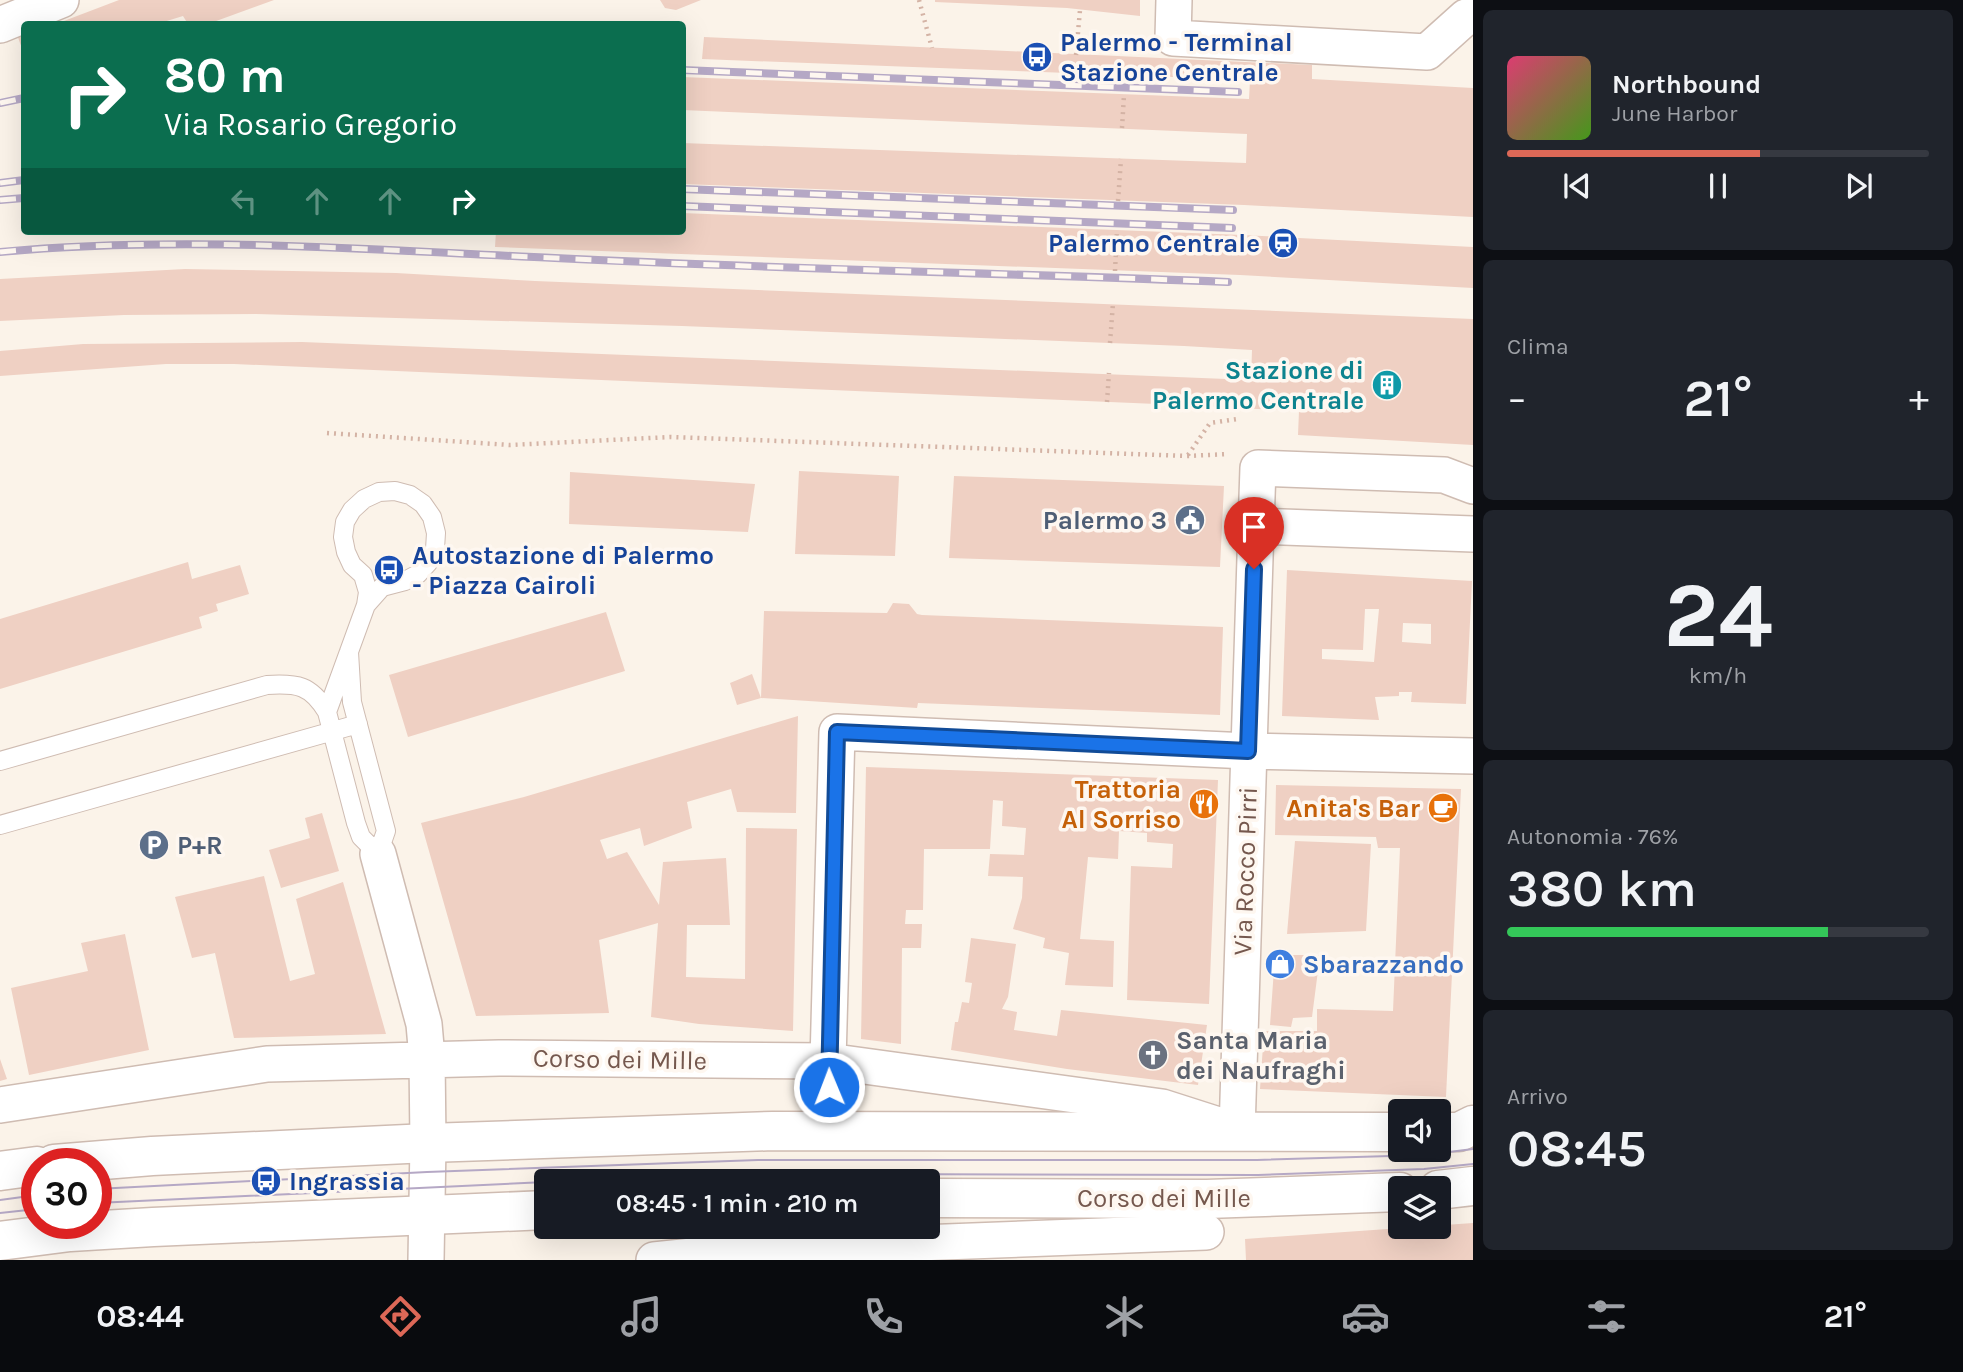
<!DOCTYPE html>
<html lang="it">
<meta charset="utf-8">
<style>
:root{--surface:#171b24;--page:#20242c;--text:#f1f3f6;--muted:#9ea1a6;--line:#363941;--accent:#dd6857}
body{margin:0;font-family:Karla,sans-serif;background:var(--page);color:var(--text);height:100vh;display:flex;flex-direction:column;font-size:26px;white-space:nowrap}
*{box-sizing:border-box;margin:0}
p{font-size:23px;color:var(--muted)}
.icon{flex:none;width:38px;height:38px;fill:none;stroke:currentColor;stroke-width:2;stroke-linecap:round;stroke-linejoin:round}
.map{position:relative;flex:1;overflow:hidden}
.side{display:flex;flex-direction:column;gap:10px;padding:10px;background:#0d0f14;width:490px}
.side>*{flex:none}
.top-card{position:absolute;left:21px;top:21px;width:665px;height:214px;border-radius:7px;box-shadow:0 7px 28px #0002;background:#0b6e4f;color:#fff;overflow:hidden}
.controls{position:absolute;left:1388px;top:1099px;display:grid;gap:14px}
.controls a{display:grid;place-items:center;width:63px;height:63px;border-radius:7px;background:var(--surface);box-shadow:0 7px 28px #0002;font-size:35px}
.speed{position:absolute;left:21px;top:1148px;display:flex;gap:14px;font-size:35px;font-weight:700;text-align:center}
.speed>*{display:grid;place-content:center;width:91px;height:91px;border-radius:50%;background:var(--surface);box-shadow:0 7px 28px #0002;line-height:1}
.speed .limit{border:10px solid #d22;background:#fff;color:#111}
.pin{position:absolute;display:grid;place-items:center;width:60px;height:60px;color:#fff;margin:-72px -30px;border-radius:50% 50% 50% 0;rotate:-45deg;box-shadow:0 0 7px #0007}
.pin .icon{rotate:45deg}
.me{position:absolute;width:77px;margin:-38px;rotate:359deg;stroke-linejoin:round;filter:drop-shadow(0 0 5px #0008)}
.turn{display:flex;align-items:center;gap:24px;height:147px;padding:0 28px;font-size:32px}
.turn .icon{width:91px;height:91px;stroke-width:2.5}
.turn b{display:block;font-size:49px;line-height:60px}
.lanes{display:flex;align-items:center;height:66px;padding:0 28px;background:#0003;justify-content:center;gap:35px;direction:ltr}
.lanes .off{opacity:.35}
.big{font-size:52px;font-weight:600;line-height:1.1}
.side .widget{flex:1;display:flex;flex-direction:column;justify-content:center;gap:10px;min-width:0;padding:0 24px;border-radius:10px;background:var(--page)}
.side .dial{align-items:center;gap:0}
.dial b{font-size:91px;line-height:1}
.song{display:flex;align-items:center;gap:21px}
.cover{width:84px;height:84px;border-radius:10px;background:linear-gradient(135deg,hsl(340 70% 55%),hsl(100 70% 35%))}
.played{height:7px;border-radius:4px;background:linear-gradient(90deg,var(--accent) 60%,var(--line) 60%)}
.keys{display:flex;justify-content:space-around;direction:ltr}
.heat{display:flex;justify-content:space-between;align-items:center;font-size:38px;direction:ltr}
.charge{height:10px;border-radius:5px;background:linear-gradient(90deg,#34c759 76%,var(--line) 0)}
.trip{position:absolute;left:534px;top:1169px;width:406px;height:70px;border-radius:7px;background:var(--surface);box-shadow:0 7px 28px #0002;font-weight:600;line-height:70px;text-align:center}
.tab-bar{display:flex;height:112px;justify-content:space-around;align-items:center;background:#090b0e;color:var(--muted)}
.tab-bar .icon{width:49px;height:49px}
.tab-bar .current{color:var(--accent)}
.tab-bar b{font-size:32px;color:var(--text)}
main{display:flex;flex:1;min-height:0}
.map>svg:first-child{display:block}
</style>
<main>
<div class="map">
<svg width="1473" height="1260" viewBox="0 0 1473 1260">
<rect width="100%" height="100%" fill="#fbf3e9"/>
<path fill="#efd0c3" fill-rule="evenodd" d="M119,0h155l-66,24h-20l-5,-8 -26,8h-101z
M660,0h41l-25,10 -11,-2z
M935,0h205v16l-73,-8 -132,-6z
M24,29v25l-8,-22z
M704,37l608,28v14l161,9v129l-229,-12 -562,-21v-41l564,20 1,-29 -565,-24v-33l567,22 1,-19 -548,-21z
M682,213l560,22 231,12v41l-233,-13 -745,-28 1,-16h186z
M185,269l211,4 139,8 938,38v126l-175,-10 1,-24 -119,-6 -946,-41h-68l-166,12v-25l83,-7 219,-2 949,38 1,-30 -68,-4 -502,-20 -426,-12 -132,1 -124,6v-42z
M799,471l100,5 -4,80 -100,-2z
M570,472l185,12 -7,48 -179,-8z
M954,476l270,10 -4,81 -271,-9z
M188,562l4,17 48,-14 9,29 -33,10 2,7 -19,6 3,11 -202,61v-70z
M1287,570l185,11 -6,123 -55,-2 1,-10h-13v4l-24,1 4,23 -97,-4zM1365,609h14l-5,53 -52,-3v-10l41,1zM1403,623l28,1v20l-29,-2z
M893,603l16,1 8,10 5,1 301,12 -3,88 -302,-12 -1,5 -156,-10 -24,7 -7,-22 22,-9 9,24 3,-87 123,2z
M606,612l19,59 -217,66 -19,-62z
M798,716l-2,97 -59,-1 -6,-23 -44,13 5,26 -48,18 -4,-18 -40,12 7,19 20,-7 32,53 4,-43 63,-4 4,67h-43l-1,52 59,2 1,-151 51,1 -4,202 -94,-7 -48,-7 7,-94 -59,17 10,73 -133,3 -55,-193 103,-26z
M866,767l352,13 -9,224 -82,-4 4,-134 41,2 1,-24 -26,-2v-9l-28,-2 -1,28 -30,-2 -8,82 34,2 -1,46 -48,-2 4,-32 -26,-5 2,-10 -32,-9 9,-31 1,-21 -35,-1 2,-22 34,1 2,-27 -24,-2 1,-25 -10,-1 -3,49h-66l-1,61h-17l-1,14h17l-1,24h-19l-1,96 -40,-5z
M1276,785l185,4 -15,308 -186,-8 4,-58h53v-22l76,2 7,-163h-22l-2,-11 -101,-2z
M322,813l17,58 -58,17 -12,-38 41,-12 -5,-20z
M1295,841l76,3 -5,87 -79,3z
M264,876l26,105 25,-7 -19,-75 47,-17 43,152 -152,4 -19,-85 -23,5 -17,-61z
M125,934l24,116 -120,25 -18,-87 77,-17 -7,-28z
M971,938l45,6 -8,53 -6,12 15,3 -3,18 43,6 4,-26 146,15 -9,60 -131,-16 -116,-19 4,-28h3l4,-20 7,1 3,-20 -7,-1z
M1275,955h45l-8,62 -19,1 -2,9 -21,-2z
M0,1059l7,20 -7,2z
M1473,1223v37h-227l-1,-21z"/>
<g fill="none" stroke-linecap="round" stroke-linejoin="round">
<g stroke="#cfbcb2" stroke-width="20">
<path id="service" d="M349,652l3,50 34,129 -8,23 -17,-17 -5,-14 -29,-111 39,-107 2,-13 -5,-17 -11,-10 -6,-13 -3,-15 2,-15 7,-12 12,-11 15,-7 16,-1 15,4 13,9 9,13 4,16 -1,16 -7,14 -10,11 -13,7 -23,6 -16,18
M0,761l267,-76c30,-2 44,0 60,27
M0,825l358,-101"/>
</g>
<g stroke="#cfbcb2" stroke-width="38">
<path id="minor" d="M1174,0l-1,38 254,14 39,-35h7
M0,25l61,-25
M1473,486l-29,-11 -186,-7 -2,58 217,8
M378,854l46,170 3,34 1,85 -2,117
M0,1105l267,-41 232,-6 329,3 334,46 75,24 19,-605
M829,1130l-1,-69 9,-329 411,19 225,5
M654,1260l106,-11 446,-17"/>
</g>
<g stroke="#cfbcb2" stroke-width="41">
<path id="tertiary" d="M1438,1132h21l14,-7
M54,1164l98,-8 276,-13 345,-12 627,1
M0,1171l37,-5
M1438,1190l35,-4
M928,1198l279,1 193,-7
M0,1241l70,-9 83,-5 393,-17"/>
</g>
<path stroke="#d4b3a5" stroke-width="4.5" stroke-dasharray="2 5" stroke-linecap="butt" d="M919,0l13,48
M1076,55l4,-45
M1122,128l2,-33
M1118,201l3,-42
M1115,271l2,-41
M1110,343l3,-40
M1107,402l2,-29
M327,433l183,12 161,-8 516,19 42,-2
M1188,455l22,-32 28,-4"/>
<use href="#service" stroke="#fff" stroke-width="18"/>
<use href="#minor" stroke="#fff" stroke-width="35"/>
<use href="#tertiary" stroke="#fff" stroke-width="38"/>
<path stroke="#b5a8c5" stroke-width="2" d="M565,1181l295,-7 398,1 166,-6 49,-5
M96,1189l331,-17 331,-12h499l168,-5 48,-6
M0,1200l37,-5
M96,1203l450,-21
M0,1213l37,-4"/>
<g stroke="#b5a8c5" stroke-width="8">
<path id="rail" d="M682,70l556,22
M0,103l24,-5
M0,183l24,-3
M682,189l551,21
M0,200l24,-2
M682,206l550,22
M0,252c185,-17 370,-2 555,6 224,11 449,15 673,24"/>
</g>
<use href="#rail" stroke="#fef7f0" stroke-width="5" stroke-dasharray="16" stroke-linecap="butt"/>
</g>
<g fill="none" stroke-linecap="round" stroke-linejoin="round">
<g stroke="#114b97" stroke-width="18">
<path id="route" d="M829,1087l8,-355 411,19 6,-182"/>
</g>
<use href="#route" stroke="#1a73e8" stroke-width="12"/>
</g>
<defs>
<g id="bus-disc" transform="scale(1.575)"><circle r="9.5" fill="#1a4fb4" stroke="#fef7f0"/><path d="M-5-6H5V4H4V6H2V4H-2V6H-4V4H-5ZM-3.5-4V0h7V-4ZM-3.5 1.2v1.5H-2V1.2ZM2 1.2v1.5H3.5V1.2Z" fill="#fff"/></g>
<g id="station-disc" transform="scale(1.575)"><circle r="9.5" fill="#1a4fb4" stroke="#fef7f0"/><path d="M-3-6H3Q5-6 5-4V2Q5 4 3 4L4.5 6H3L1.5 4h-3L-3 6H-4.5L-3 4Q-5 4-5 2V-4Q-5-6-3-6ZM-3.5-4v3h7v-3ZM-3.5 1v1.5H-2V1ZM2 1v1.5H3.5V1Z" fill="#fff"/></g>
<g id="building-disc" transform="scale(1.575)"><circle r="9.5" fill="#0f9aa8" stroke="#fef7f0"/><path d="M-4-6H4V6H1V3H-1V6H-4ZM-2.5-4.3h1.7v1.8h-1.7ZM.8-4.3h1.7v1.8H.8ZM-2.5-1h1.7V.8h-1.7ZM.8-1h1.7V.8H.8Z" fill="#fff"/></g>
<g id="civic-disc" transform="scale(1.575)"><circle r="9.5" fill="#5c6f8a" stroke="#fef7f0"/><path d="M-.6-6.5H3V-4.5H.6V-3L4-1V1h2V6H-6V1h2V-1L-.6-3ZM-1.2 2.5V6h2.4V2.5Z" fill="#fff"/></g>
<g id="restaurant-disc" transform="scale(1.575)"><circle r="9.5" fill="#e8710a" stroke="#fef7f0"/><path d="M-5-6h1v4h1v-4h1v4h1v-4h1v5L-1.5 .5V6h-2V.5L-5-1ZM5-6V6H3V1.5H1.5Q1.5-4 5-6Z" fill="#fff"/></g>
<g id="cafe-disc" transform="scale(1.575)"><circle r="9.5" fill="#e8710a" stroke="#fef7f0"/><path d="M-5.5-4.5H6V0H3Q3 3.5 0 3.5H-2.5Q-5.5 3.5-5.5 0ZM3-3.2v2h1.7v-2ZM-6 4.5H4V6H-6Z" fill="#fff"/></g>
<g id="parking-disc" transform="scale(1.575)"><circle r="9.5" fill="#5c6f8a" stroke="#fef7f0"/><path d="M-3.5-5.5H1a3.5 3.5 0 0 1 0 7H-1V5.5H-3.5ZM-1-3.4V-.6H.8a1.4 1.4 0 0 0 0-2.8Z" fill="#fff"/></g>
<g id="shop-disc" transform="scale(1.575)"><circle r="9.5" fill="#3f7fe0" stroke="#fef7f0"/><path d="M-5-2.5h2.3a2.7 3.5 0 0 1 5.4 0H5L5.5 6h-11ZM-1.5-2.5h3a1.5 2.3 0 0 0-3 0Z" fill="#fff"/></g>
<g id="church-disc" transform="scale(1.575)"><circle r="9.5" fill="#6b7280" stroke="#fef7f0"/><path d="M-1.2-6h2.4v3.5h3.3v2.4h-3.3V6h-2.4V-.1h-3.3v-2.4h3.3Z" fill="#fff"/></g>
</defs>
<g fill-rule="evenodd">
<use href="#bus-disc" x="1037" y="57"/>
<use href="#station-disc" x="1283" y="243"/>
<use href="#building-disc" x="1387" y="385"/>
<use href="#civic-disc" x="1190" y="520"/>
<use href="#bus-disc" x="389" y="570"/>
<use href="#restaurant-disc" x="1204" y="804"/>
<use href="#cafe-disc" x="1443" y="808"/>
<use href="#parking-disc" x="154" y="845"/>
<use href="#shop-disc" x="1280" y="964"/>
<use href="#church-disc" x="1153" y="1055"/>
<use href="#bus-disc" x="266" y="1181"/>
</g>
<g text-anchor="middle" stroke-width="7" stroke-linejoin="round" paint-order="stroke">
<g font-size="26" font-weight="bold" fill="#164399" stroke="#fef7f0" text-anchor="start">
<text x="1060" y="51">Palermo - Terminal<tspan x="1060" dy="30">Stazione Centrale</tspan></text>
<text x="1260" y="252" text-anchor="end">Palermo Centrale</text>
<text x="412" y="564">Autostazione di Palermo<tspan x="412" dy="30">- Piazza Cairoli</tspan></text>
<text x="289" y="1190">Ingrassia</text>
</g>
<g font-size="26" font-weight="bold" fill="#0d838f" stroke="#fef7f0" text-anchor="end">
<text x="1364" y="379">Stazione di<tspan x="1364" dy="30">Palermo Centrale</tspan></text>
</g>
<g font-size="26" font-weight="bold" fill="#4e5e75" stroke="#fef7f0" text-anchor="end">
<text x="1167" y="529">Palermo 3</text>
<text x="177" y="854" text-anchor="start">P+R</text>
</g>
<g font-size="26" font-weight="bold" fill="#c56008" stroke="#fef7f0" text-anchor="end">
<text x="1181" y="798">Trattoria<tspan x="1181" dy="30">Al Sorriso</tspan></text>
<text x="1420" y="817">Anita's Bar</text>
</g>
<g font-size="26" fill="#75584e" stroke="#fef7f0">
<text transform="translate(1245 871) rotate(-88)" y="9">Via Rocco Pirri</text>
<text transform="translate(620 1059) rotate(1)" y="9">Corso dei Mille</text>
<text x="1164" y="1207">Corso dei Mille</text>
</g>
<g font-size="26" font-weight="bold" fill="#366cbe" stroke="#fef7f0" text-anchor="start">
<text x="1303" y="973">Sbarazzando</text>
</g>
<g font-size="26" font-weight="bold" fill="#5b616d" stroke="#fef7f0" text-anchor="start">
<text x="1176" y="1049">Santa Maria<tspan x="1176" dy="30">dei Naufraghi</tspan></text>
</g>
</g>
</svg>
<div class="controls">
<a><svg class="icon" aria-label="sound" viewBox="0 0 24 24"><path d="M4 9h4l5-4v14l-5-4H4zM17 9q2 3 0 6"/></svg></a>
<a><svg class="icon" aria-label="layers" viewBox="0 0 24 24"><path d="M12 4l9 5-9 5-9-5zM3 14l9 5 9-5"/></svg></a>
</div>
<div class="speed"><div class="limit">30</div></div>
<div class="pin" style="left:1254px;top:569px;background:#d93025"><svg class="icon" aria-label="arrive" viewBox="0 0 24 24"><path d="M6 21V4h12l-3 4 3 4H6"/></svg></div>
<svg class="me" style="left:829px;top:1087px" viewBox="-20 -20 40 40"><circle r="17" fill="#1a73e8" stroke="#fff" stroke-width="3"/><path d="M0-11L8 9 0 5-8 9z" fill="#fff"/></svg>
<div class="trip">08:45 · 1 min · 210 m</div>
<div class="top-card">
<div class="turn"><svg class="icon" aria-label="right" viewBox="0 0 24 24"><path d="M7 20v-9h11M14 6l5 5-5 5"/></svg><div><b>80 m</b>Via Rosario Gregorio</div></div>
<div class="lanes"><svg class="icon off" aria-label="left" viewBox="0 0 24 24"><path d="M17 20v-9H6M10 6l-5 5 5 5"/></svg><svg class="icon off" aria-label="ahead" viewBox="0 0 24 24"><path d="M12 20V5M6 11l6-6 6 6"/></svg><svg class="icon off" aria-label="ahead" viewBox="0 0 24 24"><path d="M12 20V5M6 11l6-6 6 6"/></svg><svg class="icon" aria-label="right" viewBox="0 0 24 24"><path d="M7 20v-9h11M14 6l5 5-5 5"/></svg></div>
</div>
</div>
<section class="side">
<div class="widget">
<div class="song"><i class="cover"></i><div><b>Northbound</b><p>June Harbor</p></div></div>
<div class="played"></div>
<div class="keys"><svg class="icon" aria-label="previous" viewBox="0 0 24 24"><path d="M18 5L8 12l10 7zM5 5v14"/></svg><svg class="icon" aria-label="pause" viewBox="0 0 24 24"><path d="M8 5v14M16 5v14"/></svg><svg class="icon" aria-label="next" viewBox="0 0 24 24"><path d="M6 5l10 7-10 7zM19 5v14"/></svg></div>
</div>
<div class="widget"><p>Clima</p>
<div class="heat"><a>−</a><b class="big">21°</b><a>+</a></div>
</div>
<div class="widget dial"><b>24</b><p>km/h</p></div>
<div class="widget"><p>Autonomia · 76%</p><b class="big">380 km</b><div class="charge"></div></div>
<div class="widget"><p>Arrivo</p><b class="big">08:45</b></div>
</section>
</main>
<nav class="tab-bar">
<b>08:44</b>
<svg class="icon current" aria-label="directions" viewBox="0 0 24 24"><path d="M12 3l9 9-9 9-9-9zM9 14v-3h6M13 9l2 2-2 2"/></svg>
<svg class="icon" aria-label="music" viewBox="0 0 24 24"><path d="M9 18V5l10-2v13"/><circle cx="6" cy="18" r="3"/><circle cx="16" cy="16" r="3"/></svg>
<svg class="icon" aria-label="phone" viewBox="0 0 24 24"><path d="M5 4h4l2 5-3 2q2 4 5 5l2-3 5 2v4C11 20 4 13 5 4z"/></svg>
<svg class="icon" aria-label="climate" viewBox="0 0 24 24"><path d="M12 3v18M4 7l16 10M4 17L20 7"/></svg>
<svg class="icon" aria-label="car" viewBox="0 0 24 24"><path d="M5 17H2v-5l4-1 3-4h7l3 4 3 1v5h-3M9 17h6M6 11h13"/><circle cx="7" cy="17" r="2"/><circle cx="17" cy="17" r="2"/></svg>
<svg class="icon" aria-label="filters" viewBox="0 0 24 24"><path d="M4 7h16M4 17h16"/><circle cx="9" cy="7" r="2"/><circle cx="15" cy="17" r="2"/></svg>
<b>21°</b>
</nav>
